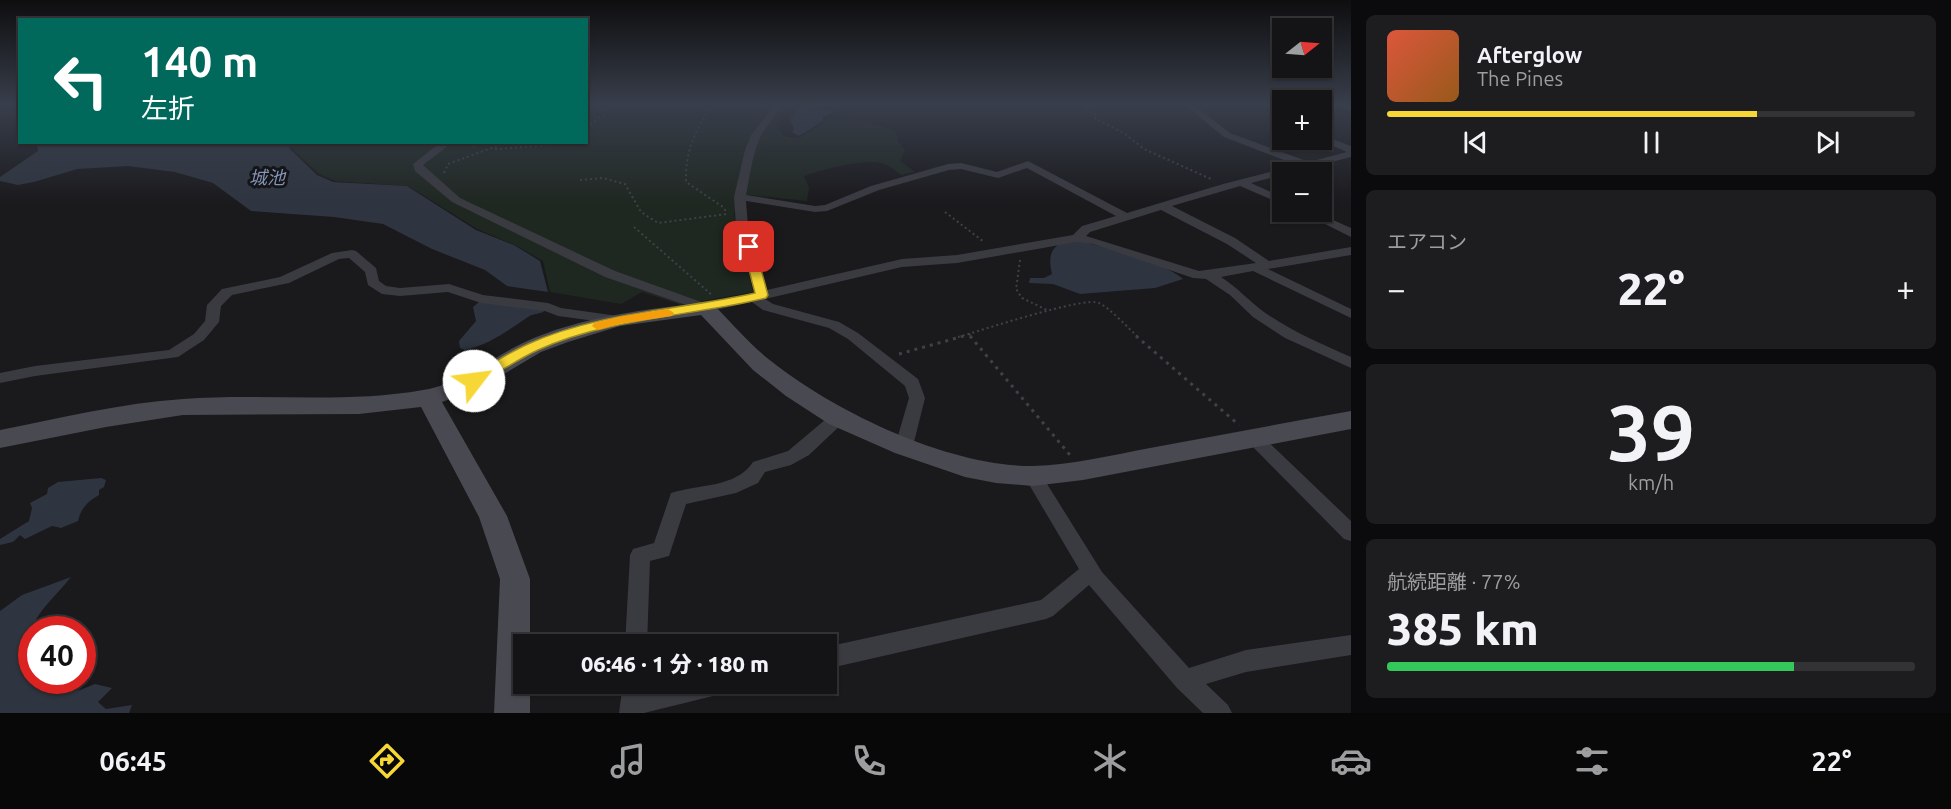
<!DOCTYPE html>
<html lang="ja">
<meta charset="utf-8">
<style>
:root{--surface:#141315;--page:#1d1c1e;--text:#f1f3f6;--muted:#9d9ea0;--line:#333234;--accent:#f6d736}
body{margin:0;font-family:Ubuntu,"Noto Sans JP",sans-serif;background:var(--page);color:var(--text);height:100vh;display:flex;flex-direction:column;font-size:22px;white-space:nowrap}
*{box-sizing:border-box;margin:0}
p{font-size:20px;color:var(--muted)}
.icon{flex:none;width:33px;height:33px;fill:none;stroke:currentColor;stroke-width:2;stroke-linecap:round;stroke-linejoin:round}
.map{position:relative;flex:1;overflow:hidden}
.details{display:flex;flex-direction:column;gap:15px;padding:15px;background:#0b0a0c;width:600px}
.details>*{flex:none}
.banner{position:absolute;left:18px;top:18px;width:570px;height:126px;border-radius:0px;box-shadow:0 2px 4px #0004,0 0 0 2px var(--line);background:#00695c;color:#fff;overflow:hidden}
.needle{width:39px;rotate:73deg}
.tools{position:absolute;left:1272px;top:18px;display:grid;gap:12px}
.tools a{display:grid;place-items:center;width:60px;height:60px;border-radius:0px;background:var(--surface);box-shadow:0 2px 4px #0004,0 0 0 2px var(--line);font-size:30px}
.speed{position:absolute;left:18px;top:616px;display:flex;gap:12px;font-size:30px;font-weight:700;text-align:center}
.speed>*{display:grid;place-content:center;width:78px;height:78px;border-radius:50%;background:var(--surface);box-shadow:0 2px 4px #0004,0 0 0 2px var(--line);line-height:1}
.speed .limit{border:9px solid #d22;background:#fff;color:#111}
.pin{position:absolute;display:grid;place-items:center;width:51px;height:51px;color:#fff;margin:-26px;border-radius:12px;box-shadow:0 3px 9px #0006}
.me{position:absolute;width:66px;margin:-33px;rotate:60deg;stroke-linejoin:round;filter:drop-shadow(0 0 4px #0008)}
.turn{display:flex;align-items:center;gap:21px;height:126px;padding:0 24px;font-size:27px}
.turn .icon{width:78px;height:78px;stroke-width:2.5}
.turn b{display:block;font-size:42px;line-height:51px}
.big{font-size:45px;font-weight:800;line-height:1.1}
.details .widget{flex:1;display:flex;flex-direction:column;justify-content:center;gap:9px;min-width:0;padding:0 21px;border-radius:9px;background:var(--page)}
.details .dial{align-items:center;gap:0}
.dial b{font-size:78px;line-height:1}
.song{display:flex;align-items:center;gap:18px}
.cover{width:72px;height:72px;border-radius:9px;background:linear-gradient(135deg,hsl(10 70% 55%),hsl(30 70% 35%))}
.played{height:6px;border-radius:3px;background:linear-gradient(90deg,var(--accent) 70%,var(--line) 70%)}
.keys{display:flex;justify-content:space-around;direction:ltr}
.heat{display:flex;justify-content:space-between;align-items:center;font-size:33px;direction:ltr}
.charge{height:9px;border-radius:4px;background:linear-gradient(90deg,#34c759 77%,var(--line) 0)}
.trip{position:absolute;left:513px;top:634px;width:324px;height:60px;border-radius:0px;background:var(--surface);box-shadow:0 2px 4px #0004,0 0 0 2px var(--line);font-weight:800;line-height:60px;text-align:center}
.tabs{display:flex;height:96px;justify-content:space-around;align-items:center;background:#080808;color:var(--muted)}
.tabs .icon{width:42px;height:42px}
.tabs .selected{color:var(--accent)}
.tabs b{font-size:27px;color:var(--text)}
main{display:flex;flex:1;min-height:0}
.map>svg:first-child{display:block}
</style>
<main>
<div class="map">
<svg width="1351" height="713" viewBox="0 0 1351 713">
<rect width="100%" height="100%" fill="#1a191c"/>
<path fill="#1f2721" d="M587,105h207l-19,19 9,12 15,2 37,-22 29,5 31,10 2,10 7,9 -5,11 15,11 -14,3c-5,-4 -11,-9 -16,-11 -18,-7 -64,6 -81,12l5,12 -2,13 -57,-6 -13,2 -3,17 19,78 -72,13 -39,-13 -21,12 -71,-12 -7,-31 -28,-16 -38,-16 -69,-43 -73,-5 -16,-7 -29,-27 4,-5h292z"/>
<path fill="#2e3540" d="M798,107l37,4 -12,6v4l-24,15 -7,-4 2,-3 -4,-9z
M37,143h255l-3,5 28,27 16,7 74,4 69,44 38,15 26,16 8,31 -41,-6 -22,-16 -53,-21 -49,-25 -49,-7 -83,-6 -38,-28 -38,-11 -47,-6 -51,3 -43,13 -16,3 -18,-4v-4l38,-26z
M1074,240c23,4 94,24 109,39l-28,9 -75,6 -27,-10 -24,-1 1,-5h14l8,-4c-5,-21 0,-31 22,-34z
M479,302l67,8c-6,5 -13,3 -18,7 -19,13 -39,28 -63,33l-5,-2 -1,-7 17,-20 -3,-14z
M101,478l5,2 -2,7 -5,3v5c-11,6 -18,13 -21,26l-17,7 -9,-2 -27,13 -5,-4 -7,7 -13,3v-6l29,-18 3,-13 -2,-5 17,-9 1,-6 10,-6z
M71,577c-13,17 -26,26 -37,46l2,7h-4v51h27l2,12 19,-3 15,-6 17,4 -14,14 8,7 26,-4 -3,8h-129v-102l22,-16z"/>
<g fill="none" stroke-linecap="round" stroke-linejoin="round">
<path stroke="#2e3540" stroke-width="3" d="M473,146l8,-4"/>
<path stroke="#404148" stroke-width="2" stroke-dasharray="2 3" stroke-linecap="butt" d="M712,105c-17,25 -27,47 -26,77l37,25 4,6
M1077,105l18,9 -2,3 32,17 19,15 67,30
M586,127l18,-12 5,-10
M495,149l58,-4 8,-3
M444,173l4,-9 60,-22
M580,180l23,-2 22,6 16,28 17,11 69,-9
M945,212l39,30
M634,227l78,68
M1020,260l-4,29 6,9 25,12
M969,334l3,3
M958,337c22,-6 126,-41 141,-34 11,5 29,25 39,34"/>
<path stroke="#404148" stroke-width="3" stroke-dasharray="3 5" stroke-linecap="butt" d="M970,336l100,119
M1136,336l103,89
M899,354l65,-18"/>
<path fill="#3a3a41" fill-rule="evenodd" d="M772,105h8c-4,13 -15,21 -20,33 -8,17 -10,38 -14,57l69,11 10,-1 46,-19 77,-22 13,-1 36,9 31,-11 99,52 96,-29 74,-19 -73,-28 -39,-32h9l36,28 79,29 38,-10 -21,-9v-4h6l19,7v11l-59,15h-10v3l-31,8 31,14v7l-42,-18 -68,20 63,32 34,23 82,-14v8l-83,14 83,40v9l-98,-47 -32,6c16,10 28,24 43,35 27,19 57,32 87,45v11l-66,-30 -32,-21 -23,-22 -24,-16 -13,-1 -100,-34 -16,-2 -120,21 -55,4 -137,32 8,5 66,18 19,11 60,46 7,19 -12,48 -3,4 -6,2 -6,-2 -3,-4 14,-48 -4,-12 -57,-47 -19,-11 -66,-18 -11,-8 -46,10 -101,-35 -153,-75 -37,-31 -2,-7 28,-22h12l-30,23 37,33 155,73 92,33 48,-11 -19,-66 -2,-30 11,-47 6,-15 18,-22zM1027,168l89,48 -34,10 -9,9 -116,20 -55,4 -135,31 -19,-63 -2,-26 69,11 12,-1 52,-21 70,-20 12,-1 37,9zM1161,210l66,34 29,19 -57,8 -113,-35 4,-4z
M1338,105h13v5l-12,-3z
M1301,212h14l36,16v9z
M352,250l4,1 20,17 3,13 7,5 14,2 49,-4 34,11 65,8 13,5 57,8 7,4 -7,4 -60,-8 -13,-5 -64,-8 -33,-11 -48,4 -18,-2 -14,-9 -3,-13 -16,-14 -10,1 -50,24 -57,12 -11,11 -2,16 -15,18 -26,17 -143,19 -35,7v-10l35,-7 134,-16 25,-16 11,-13 2,-16 15,-16 58,-12 52,-24z
M838,412l6,2 2,4 -2,4 -35,33 -18,10 -26,7 -7,11 -22,10 -50,11 -17,52 -19,5 -3,84h-22l5,-90 3,-6 21,-6 17,-50c28,-9 65,-5 82,-31l35,-11 44,-37z
M1254,432l6,2 91,87v20l-7,-2 -96,-97 -2,-4 2,-4z
M1033,469l6,2 63,101 87,96 57,-18 105,-15v20l-105,17 -40,12 22,21 4,8h-29l-26,-25 -88,-103 -36,31 -7,3 -220,50v-22l215,-47 38,-31 -55,-93 3,-5z
M623,684h22v5l24,-5h59l-3,8 -8,3 -73,18h-25z"/>
<path fill="#484951" fill-rule="evenodd" d="M706,302l7,2c19,19 37,41 58,57 64,51 179,106 262,105 39,-1 79,-11 117,-18 67,-12 134,-25 201,-37v18l-268,51 -50,6 -37,-3 -31,-6 -70,-24 -66,-29 -43,-28 -33,-26 -52,-55 -81,11 -52,16 -27,10 -59,35 -40,15 65,114 23,63v66h-6v39h6v29h-36l6,-134 -21,-62 -58,-110 -62,7 -176,1 -77,12 -106,21v-18c60,-12 122,-27 183,-31 80,-6 161,5 240,-9 38,-6 68,-32 102,-48 57,-26 120,-32 181,-40z"/>
</g>
<linearGradient id="sky" x2="0" y2="1"><stop stop-color="#0e0e0f"/><stop offset="0.51" stop-color="#383e4b"/><stop offset="1" stop-color="#383e4b" stop-opacity="0"/></linearGradient>
<rect width="1351" height="205" fill="url(#sky)"/>
<path fill="#f6d736" stroke="#a08c23" stroke-width="1.5" d="M749,244l6,3 13,48 -2,3c-74,18 -157,20 -228,52 -20,9 -40,23 -59,34l-5,1 -7,-4 2,-4c19,-11 39,-24 59,-33 71,-32 152,-34 227,-51l-12,-46z"/>
<path fill="#f59e0b" d="M668,309l6,4 -2,3 -53,8 -21,6 -6,-4 2,-3 24,-6z"/>
<g text-anchor="middle" stroke-width="6" stroke-linejoin="round" paint-order="stroke">
<g font-size="18" font-style="italic" fill="#8295b7" stroke="#151417">
<text x="267" y="184">城池</text>
</g>
</g>
</svg>
<div class="tools">
<a><svg class="needle" viewBox="-14 -14 28 28"><path d="M0-13l5 13h-10z" fill="#e53935"/><path d="M0 13l5-13h-10z" fill="#9d9ea0"/></svg></a>
<a>+</a>
<a>−</a>
</div>
<div class="speed"><div class="limit">40</div></div>
<div class="pin" style="left:749px;top:247px;background:#d93025"><svg class="icon" aria-label="arrive" viewBox="0 0 24 24"><path d="M6 21V4h12l-3 4 3 4H6"/></svg></div>
<svg class="me" style="left:474px;top:381px" viewBox="-20 -20 40 40"><circle r="19" fill="#fff"/><path d="M0-13L10 11 0 6-10 11z" fill="#f6d736"/></svg>
<div class="trip">06:46 · 1 分 · 180 m</div>
<div class="banner">
<div class="turn"><svg class="icon" aria-label="left" viewBox="0 0 24 24"><path d="M17 20v-9H6M10 6l-5 5 5 5"/></svg><div><b>140 m</b>左折</div></div>
</div>
</div>
<section class="details">
<div class="widget">
<div class="song"><i class="cover"></i><div><b>Afterglow</b><p>The Pines</p></div></div>
<div class="played"></div>
<div class="keys"><svg class="icon" aria-label="previous" viewBox="0 0 24 24"><path d="M18 5L8 12l10 7zM5 5v14"/></svg><svg class="icon" aria-label="pause" viewBox="0 0 24 24"><path d="M8 5v14M16 5v14"/></svg><svg class="icon" aria-label="next" viewBox="0 0 24 24"><path d="M6 5l10 7-10 7zM19 5v14"/></svg></div>
</div>
<div class="widget"><p>エアコン</p>
<div class="heat"><a>−</a><b class="big">22°</b><a>+</a></div>
</div>
<div class="widget dial"><b>39</b><p>km/h</p></div>
<div class="widget"><p>航続距離 · 77%</p><b class="big">385 km</b><div class="charge"></div></div>
</section>
</main>
<nav class="tabs">
<b>06:45</b>
<svg class="icon selected" aria-label="directions" viewBox="0 0 24 24"><path d="M12 3l9 9-9 9-9-9zM9 14v-3h6M13 9l2 2-2 2"/></svg>
<svg class="icon" aria-label="music" viewBox="0 0 24 24"><path d="M9 18V5l10-2v13"/><circle cx="6" cy="18" r="3"/><circle cx="16" cy="16" r="3"/></svg>
<svg class="icon" aria-label="phone" viewBox="0 0 24 24"><path d="M5 4h4l2 5-3 2q2 4 5 5l2-3 5 2v4C11 20 4 13 5 4z"/></svg>
<svg class="icon" aria-label="climate" viewBox="0 0 24 24"><path d="M12 3v18M4 7l16 10M4 17L20 7"/></svg>
<svg class="icon" aria-label="car" viewBox="0 0 24 24"><path d="M5 17H2v-5l4-1 3-4h7l3 4 3 1v5h-3M9 17h6M6 11h13"/><circle cx="7" cy="17" r="2"/><circle cx="17" cy="17" r="2"/></svg>
<svg class="icon" aria-label="filters" viewBox="0 0 24 24"><path d="M4 7h16M4 17h16"/><circle cx="9" cy="7" r="2"/><circle cx="15" cy="17" r="2"/></svg>
<b>22°</b>
</nav>
